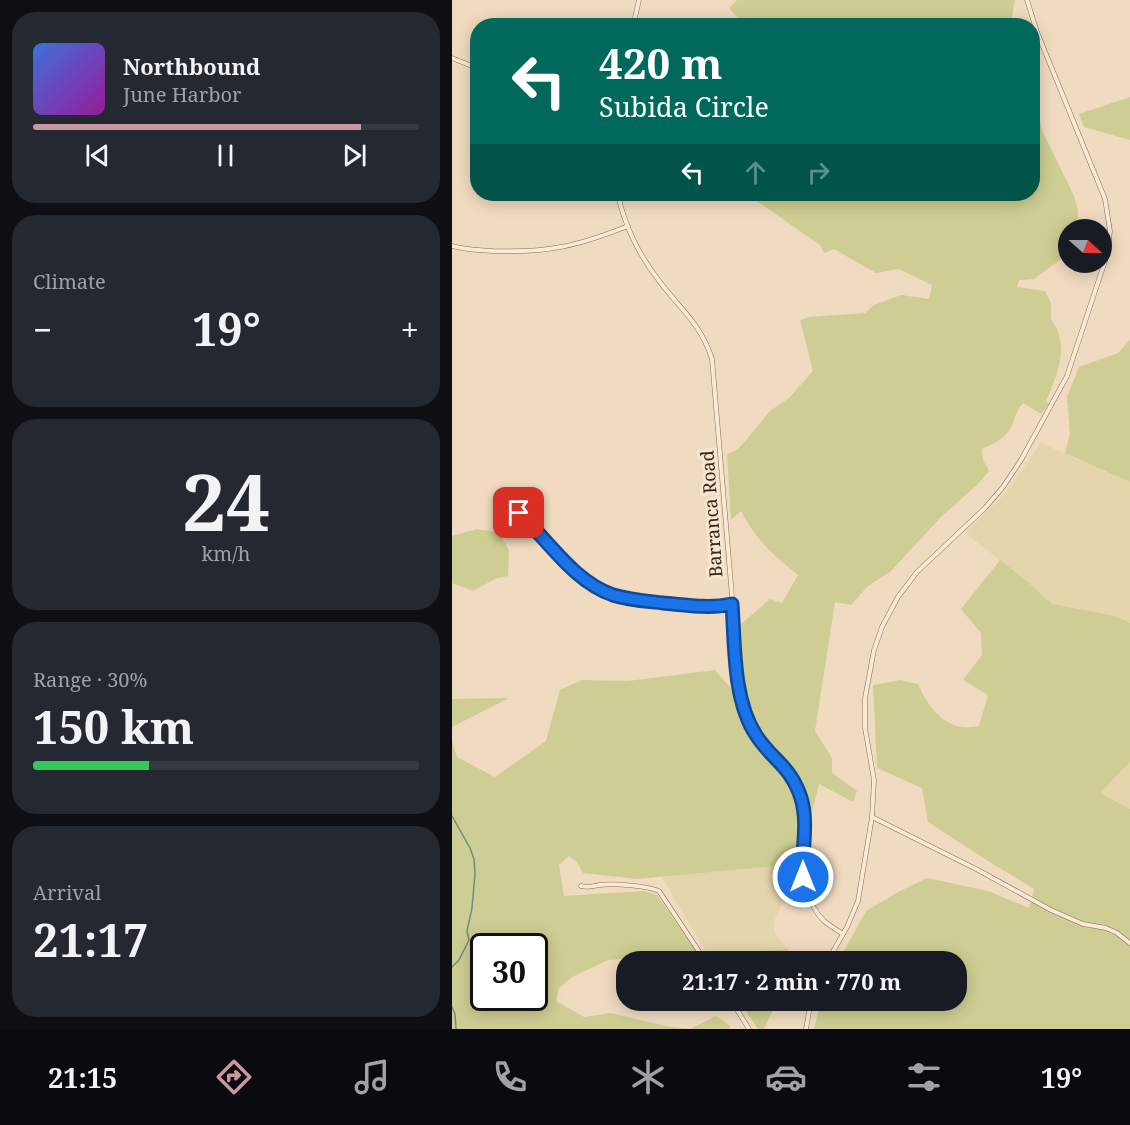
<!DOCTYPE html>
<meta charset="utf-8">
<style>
:root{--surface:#171b24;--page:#242831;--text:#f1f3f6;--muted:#9ea1a6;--line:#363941;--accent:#ca969f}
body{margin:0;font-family:"Noto Serif",serif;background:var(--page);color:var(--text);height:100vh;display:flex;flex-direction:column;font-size:22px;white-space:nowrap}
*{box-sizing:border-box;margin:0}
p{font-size:20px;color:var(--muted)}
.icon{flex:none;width:33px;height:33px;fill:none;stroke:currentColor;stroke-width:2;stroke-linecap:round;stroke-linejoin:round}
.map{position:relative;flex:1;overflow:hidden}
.drawer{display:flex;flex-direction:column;gap:12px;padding:12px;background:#0d0f14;width:452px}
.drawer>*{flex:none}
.hud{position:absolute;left:18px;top:18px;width:570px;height:183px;border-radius:24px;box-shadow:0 3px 15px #0003;background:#00695c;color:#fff;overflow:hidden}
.needle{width:39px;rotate:111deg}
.buttons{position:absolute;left:606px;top:219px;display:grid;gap:12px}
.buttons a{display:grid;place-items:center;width:54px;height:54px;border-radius:50%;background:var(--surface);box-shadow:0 3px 15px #0003;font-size:30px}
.speed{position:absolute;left:18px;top:933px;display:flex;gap:12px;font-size:30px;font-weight:700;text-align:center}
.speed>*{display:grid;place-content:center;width:78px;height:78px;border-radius:50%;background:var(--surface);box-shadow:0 3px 15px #0003;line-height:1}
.speed .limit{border:3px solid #111;border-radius:9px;background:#fff;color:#111}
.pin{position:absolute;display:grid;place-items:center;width:51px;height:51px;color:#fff;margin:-26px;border-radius:12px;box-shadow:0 3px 9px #0006}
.me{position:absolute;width:66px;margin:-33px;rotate:0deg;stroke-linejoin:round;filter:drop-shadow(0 0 4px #0008)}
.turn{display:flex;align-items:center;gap:21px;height:126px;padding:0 30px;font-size:27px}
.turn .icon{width:78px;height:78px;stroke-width:2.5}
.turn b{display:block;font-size:42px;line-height:51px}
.lanes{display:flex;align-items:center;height:57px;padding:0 30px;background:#0003;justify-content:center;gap:30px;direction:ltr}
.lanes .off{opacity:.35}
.big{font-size:45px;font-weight:700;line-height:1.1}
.drawer .card{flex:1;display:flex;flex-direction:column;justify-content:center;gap:9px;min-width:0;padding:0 21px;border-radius:24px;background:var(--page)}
.drawer .dial{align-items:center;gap:0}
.dial b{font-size:78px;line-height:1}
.song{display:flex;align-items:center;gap:18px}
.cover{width:72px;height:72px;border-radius:9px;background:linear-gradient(135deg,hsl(220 70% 55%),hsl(300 70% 35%))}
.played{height:6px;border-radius:3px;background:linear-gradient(90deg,var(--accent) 85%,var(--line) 85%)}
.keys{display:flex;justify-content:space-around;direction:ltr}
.heat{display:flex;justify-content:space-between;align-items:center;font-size:33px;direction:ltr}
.charge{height:9px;border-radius:4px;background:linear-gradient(90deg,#34c759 30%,var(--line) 0)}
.trip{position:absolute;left:164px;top:951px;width:351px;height:60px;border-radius:24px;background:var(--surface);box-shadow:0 3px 15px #0003;font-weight:700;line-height:60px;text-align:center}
.tabs{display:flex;height:96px;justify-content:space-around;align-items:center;background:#090b0e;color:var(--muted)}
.tabs .icon{width:42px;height:42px}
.tabs .active{color:var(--accent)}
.tabs b{font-size:27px;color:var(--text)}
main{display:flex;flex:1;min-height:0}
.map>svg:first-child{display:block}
</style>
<main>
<section class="drawer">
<div class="card">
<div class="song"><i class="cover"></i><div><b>Northbound</b><p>June Harbor</p></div></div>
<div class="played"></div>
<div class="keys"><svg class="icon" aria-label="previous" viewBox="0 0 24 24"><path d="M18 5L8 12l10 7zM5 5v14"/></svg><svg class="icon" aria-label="pause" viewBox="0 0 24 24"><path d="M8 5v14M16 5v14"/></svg><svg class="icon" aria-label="next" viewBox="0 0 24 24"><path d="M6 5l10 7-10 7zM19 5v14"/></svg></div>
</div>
<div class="card"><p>Climate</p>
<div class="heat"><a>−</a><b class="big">19°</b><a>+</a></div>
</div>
<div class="card dial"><b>24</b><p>km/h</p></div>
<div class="card"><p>Range · 30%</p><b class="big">150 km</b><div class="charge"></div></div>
<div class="card"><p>Arrival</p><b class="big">21:17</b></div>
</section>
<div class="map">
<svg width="679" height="1029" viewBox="0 0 679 1029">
<rect width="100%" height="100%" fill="#f0dbc0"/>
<path fill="#e5d5ad" d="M589,443l89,39v141l-15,-7 -63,-11 -24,-23 -63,-49 41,-41z
M678,762v47l-30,-16z
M344,864l4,22 7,19 -8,-5 -10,-1 -6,3 -9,19v10l6,10 9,8 -81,6 -47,-79z"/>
<path fill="#cecd93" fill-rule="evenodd" d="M285,0h278l-3,17 -7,8 -260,1 -16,-18z
M581,95l10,37 31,64 4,15 -1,18 -9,1v24l-34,25 -15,1 -2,7 28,4 6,12v16c19,26 7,55 -5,82l3,3 -8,10 -18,-11c-8,9 -8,17 -13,26 -6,11 -18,15 -28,20l1,11 6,11 -12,14 -36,32 -51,55 -22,14 -17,19 -16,-3 -20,129 17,27v15l25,18 -4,11 -34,-18 -8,31c-4,-27 -16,-45 -33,-65 -6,-7 -13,-14 -17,-22 -18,-32 -18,-67 -21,-103l30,-26 12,4 16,-28c-27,-22 -39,-32 -57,-64l-10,9 -4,-66 10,-4 9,-10 24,-29 19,-13 24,-27 -13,-51 9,-3 56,-4 9,-8 27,-10 28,4 3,-14 -33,-16 -23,4 -42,-24 -10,4 -4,-8 -73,-51h285z
M678,97v43l-46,-13 -5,-13z
M678,340v142l-65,-29 5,-19 -3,-37 12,-30 39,-14z
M25,529l21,3 11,18 -1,26 -11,2 -24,13 -21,-8v-47z
M548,560l28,22 24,22 63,12 15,7v139l-30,31 30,16v220h-316l7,-28 135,-1v-38l-118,-1 28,-50 34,-20 27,-13 61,13 41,17 5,-19 -46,-28 -60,-39 -6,-34 -45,-20 -4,-83 27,-5 18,4c8,19 24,42 46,43 4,1 10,-1 15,-1l9,-31 -25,-15 19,-25 -1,-22 -20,-24z
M263,670l21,24 7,25 16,25 24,25 10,21 7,34 -4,40 -159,15 -54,-6 -6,-11 -8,-6 -10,9 5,31 80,-5 13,4 41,59 -90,6 -36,17 -13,11 -3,13 28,16 27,-4 54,13 25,3 26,-13 14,10 -1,3h-277v-288l5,16 38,20 51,-36 14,-51 22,-10 46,1zM32,946h50v52h-50z
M56,698h1l-57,29v-28z
M337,949l-6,6 -1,6h-69l-5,-6z
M287,1001h38l-13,28h-6z"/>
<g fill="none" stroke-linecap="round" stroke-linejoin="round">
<path stroke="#6a9081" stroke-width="1.5" d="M0,816l18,32 4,11 1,15 -3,34 -5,23 2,9 -10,20 -7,7
M0,1007l3,7 1,15"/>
<g stroke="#896b57" stroke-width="5">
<path id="street" d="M181,26l6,-26
M0,58l25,10
M166,194c6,31 22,63 42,88 21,28 41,42 52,77l29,344c10,40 49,58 60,96 5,17 3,36 2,54 -2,24 4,51 21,68 6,5 13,9 19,13
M0,246c14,4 27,4 41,5 54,2 85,-5 135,-25
M48,500l24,18 54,56 27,17 29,9 54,6 44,-2
M420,817l106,53 73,40 32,14 23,4 11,5 14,11
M129,886c8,2 12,0 19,-1 13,-2 47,1 59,6l47,71
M375,962l20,-35 11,-26 14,-84 2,-37 -9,-52v-30l9,-48 8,-23 16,-30 19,-25 68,-64 18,-21 18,-27 46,-84 40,-121 3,-24 -5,-32 -68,-167 -10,-32
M279,1000l18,29
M354,1029l5,-29"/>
</g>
<use href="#street" stroke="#faead3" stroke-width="4"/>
</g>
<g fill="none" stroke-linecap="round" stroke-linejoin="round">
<g stroke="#114b97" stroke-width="15">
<path id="route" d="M67,513c30,28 54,68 94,82 16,5 33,6 50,8 23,2 46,6 69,1 3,42 1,96 24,131 16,25 35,31 45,63 8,26 0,53 2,79"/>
</g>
<use href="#route" stroke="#1a73e8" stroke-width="10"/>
</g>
<g text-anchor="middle" stroke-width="6" stroke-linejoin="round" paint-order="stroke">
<g font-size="18" fill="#38261c" stroke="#f7e6d0">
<text transform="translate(260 514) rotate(-94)" y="6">Barranca Road</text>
</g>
</g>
</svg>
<div class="buttons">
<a><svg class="needle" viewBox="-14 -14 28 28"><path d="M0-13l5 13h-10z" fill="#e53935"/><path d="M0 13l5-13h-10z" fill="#9ea1a6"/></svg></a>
</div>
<div class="speed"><div class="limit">30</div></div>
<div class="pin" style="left:67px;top:513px;background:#d93025"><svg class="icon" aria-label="arrive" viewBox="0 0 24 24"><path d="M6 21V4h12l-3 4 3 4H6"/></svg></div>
<svg class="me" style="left:351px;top:877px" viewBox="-20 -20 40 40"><circle r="17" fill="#1a73e8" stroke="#fff" stroke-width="3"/><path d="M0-11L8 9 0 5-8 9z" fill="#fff"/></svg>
<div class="trip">21:17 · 2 min · 770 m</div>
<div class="hud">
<div class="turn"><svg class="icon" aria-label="left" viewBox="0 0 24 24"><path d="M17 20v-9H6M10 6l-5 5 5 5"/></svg><div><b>420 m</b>Subida Circle</div></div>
<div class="lanes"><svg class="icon" aria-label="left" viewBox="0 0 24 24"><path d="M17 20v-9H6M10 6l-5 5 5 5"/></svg><svg class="icon off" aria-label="ahead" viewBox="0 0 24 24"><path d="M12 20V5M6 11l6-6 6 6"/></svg><svg class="icon off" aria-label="right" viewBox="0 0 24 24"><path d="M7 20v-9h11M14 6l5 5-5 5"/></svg></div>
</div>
</div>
</main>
<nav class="tabs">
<b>21:15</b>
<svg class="icon active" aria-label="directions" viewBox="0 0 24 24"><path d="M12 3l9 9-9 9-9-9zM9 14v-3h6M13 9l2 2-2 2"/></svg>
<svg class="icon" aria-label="music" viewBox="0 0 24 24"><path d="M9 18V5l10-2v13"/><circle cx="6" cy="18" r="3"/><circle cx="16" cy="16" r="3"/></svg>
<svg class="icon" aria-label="phone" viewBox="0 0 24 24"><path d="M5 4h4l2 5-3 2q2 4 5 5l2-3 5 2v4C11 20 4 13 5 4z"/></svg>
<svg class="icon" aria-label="climate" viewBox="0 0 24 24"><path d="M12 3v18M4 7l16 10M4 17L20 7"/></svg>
<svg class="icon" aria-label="car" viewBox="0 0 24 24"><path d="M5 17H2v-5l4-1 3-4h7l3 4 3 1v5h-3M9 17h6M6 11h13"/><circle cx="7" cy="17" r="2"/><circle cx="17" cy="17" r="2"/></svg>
<svg class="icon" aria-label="filters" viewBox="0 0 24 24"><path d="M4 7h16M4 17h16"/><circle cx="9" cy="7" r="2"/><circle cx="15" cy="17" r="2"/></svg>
<b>19°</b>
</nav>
